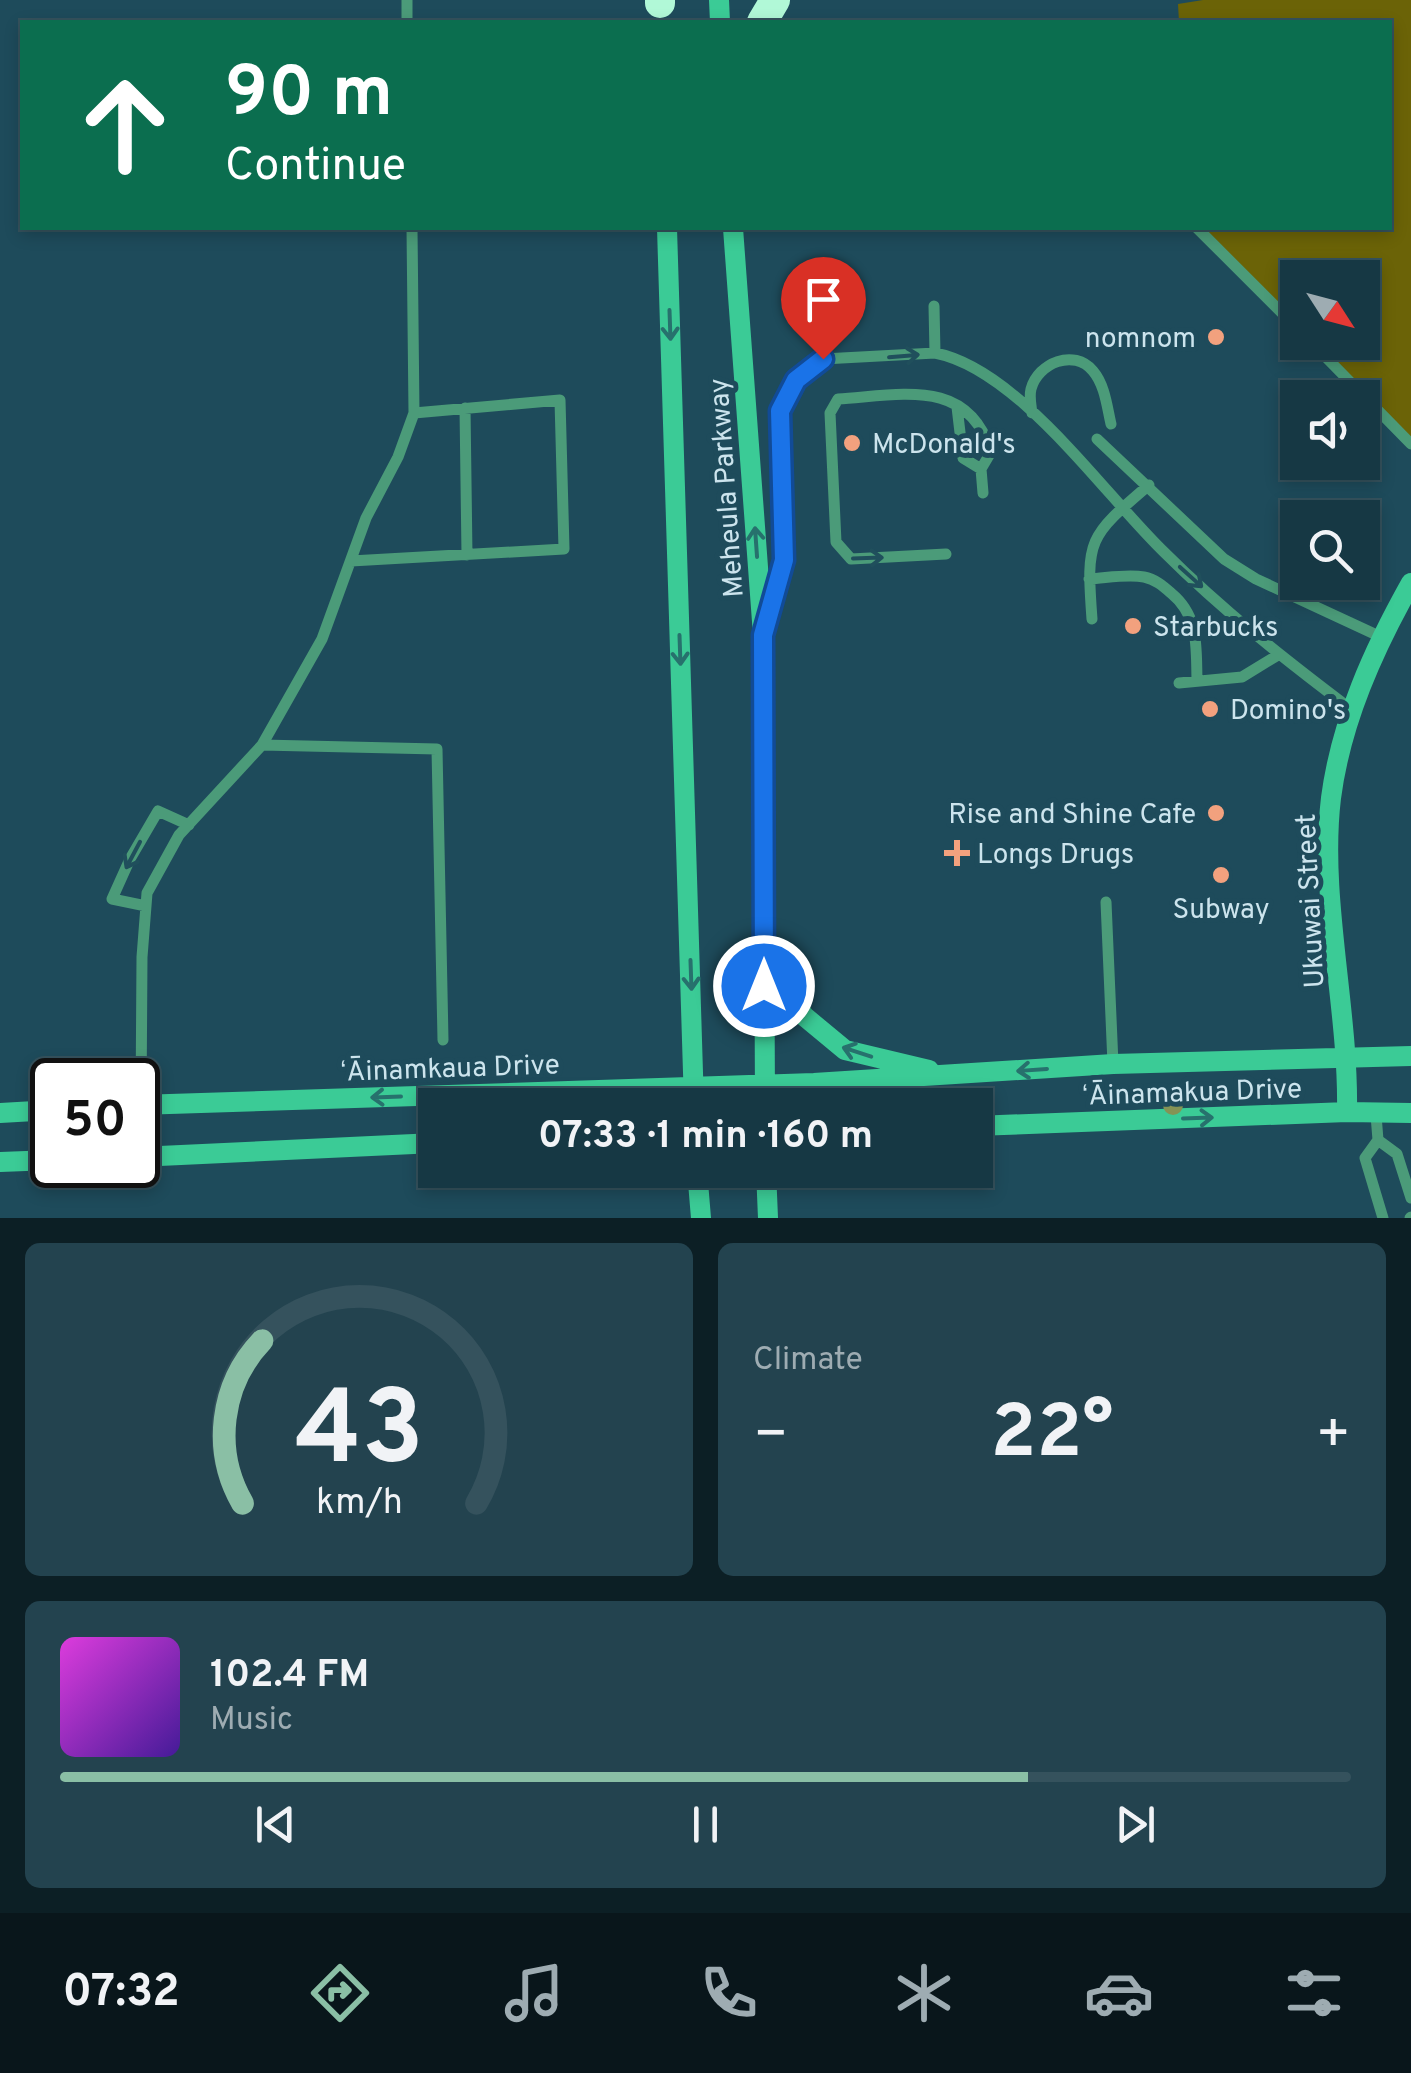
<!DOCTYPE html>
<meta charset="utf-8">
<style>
:root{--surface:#163844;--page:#23434f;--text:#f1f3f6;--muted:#9eacb2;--line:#35525d;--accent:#8abfa5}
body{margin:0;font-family:Overpass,sans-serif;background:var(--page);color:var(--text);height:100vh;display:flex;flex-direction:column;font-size:38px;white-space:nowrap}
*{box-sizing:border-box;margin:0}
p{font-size:32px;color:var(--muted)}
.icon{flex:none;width:55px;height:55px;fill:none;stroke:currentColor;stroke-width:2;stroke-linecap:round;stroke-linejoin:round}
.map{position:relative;height:1218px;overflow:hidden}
.drawer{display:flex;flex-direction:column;gap:25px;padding:25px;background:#0c1f25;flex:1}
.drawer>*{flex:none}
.banner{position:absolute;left:20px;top:20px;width:1372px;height:210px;border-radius:0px;box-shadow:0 5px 15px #0003,0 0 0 2px var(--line);background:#0b6e4f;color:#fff;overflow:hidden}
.needle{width:65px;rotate:126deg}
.tools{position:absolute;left:1280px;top:260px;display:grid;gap:20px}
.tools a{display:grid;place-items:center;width:100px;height:100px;border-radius:0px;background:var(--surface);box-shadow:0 5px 15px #0003,0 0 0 2px var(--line);font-size:50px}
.speed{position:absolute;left:30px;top:1058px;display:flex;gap:20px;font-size:50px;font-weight:700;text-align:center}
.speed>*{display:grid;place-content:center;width:130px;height:130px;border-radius:50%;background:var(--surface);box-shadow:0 5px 15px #0003,0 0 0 2px var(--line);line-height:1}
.speed .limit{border:5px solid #111;border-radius:15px;background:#fff;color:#111}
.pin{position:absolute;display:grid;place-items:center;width:85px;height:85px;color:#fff;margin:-102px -42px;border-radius:50% 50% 50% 0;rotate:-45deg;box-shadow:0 0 10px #0007}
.pin .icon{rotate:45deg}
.me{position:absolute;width:110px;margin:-55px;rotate:0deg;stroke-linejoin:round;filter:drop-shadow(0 0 8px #0008)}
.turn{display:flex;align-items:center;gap:35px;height:210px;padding:0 40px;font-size:45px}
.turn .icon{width:130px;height:130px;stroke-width:2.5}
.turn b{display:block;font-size:70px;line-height:85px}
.big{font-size:75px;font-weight:700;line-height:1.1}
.drawer .widget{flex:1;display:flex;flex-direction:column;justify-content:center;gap:15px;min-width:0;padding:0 35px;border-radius:15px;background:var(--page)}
.drawer .dial{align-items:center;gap:0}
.dial svg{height:260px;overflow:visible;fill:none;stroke:var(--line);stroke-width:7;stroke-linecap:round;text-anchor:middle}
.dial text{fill:var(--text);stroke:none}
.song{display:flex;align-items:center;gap:30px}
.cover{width:120px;height:120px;border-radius:15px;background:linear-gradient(135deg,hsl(300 70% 55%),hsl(260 70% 35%))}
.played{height:10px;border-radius:5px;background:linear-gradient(90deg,var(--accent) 75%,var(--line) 75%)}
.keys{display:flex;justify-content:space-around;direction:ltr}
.heat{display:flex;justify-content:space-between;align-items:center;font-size:55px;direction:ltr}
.drawer .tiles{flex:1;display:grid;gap:25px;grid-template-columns:1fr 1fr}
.widget:last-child{grid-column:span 2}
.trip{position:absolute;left:418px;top:1088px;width:575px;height:100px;border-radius:0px;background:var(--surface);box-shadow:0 5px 15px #0003,0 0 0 2px var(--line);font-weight:700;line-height:100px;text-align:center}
.dock{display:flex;height:160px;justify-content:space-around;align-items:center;background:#09161b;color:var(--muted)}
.dock .icon{width:70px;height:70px}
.dock .current{color:var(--accent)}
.dock b{font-size:45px;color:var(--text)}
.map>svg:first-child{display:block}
</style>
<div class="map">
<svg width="1411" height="1218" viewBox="0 0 1411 1218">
<rect width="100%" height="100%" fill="#1e4b5b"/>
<path fill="#6b6307" d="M1203,0h208v444l-104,-101 55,-1v-64h-64l-1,56 -104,-106h197v-206h-211l-1,-18z"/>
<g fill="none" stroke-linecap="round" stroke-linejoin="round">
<path stroke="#4b9b79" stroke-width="11" d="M407,22v-22
M1197,228l101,101
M934,306l1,47
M1311,342l100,102
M957,407l6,51 18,11
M465,408l2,147
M1032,413c-1,-8 -3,-16 -1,-24 7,-26 43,-41 62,-18 12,14 14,36 18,53
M1097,439l127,120 32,20 125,58
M946,554l-95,5 -15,-17 -6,-129 8,-14c63,-4 130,-22 153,53l-10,17 2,24
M351,561l213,-12 -4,-149 -146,13
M1089,579c18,-1 38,-5 55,-2 11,2 19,9 27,16 28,23 25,52 26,86
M768,619l17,-59 -5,-149 16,-32 27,-20 112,-6c83,16 168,140 229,199 58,58 123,109 188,158
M1092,619c-6,-80 -4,-82 57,-134
M1179,683l63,-6 36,-22
M262,745l175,4 6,291
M1106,902l7,162
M146,906l-34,-7 18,-40 28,-48 31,14
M141,1105l1,-148 5,-64 32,-58 83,-90 60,-106 44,-121 32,-61 16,-44 -2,-185
M1376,1115l2,25 -13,18 18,60
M1378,1140l19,14 14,44
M1410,1218l1,-1"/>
<path stroke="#3bcb96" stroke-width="20" d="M719,0l1,22
M667,228l27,877
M733,228l30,407 2,470
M765,956l39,60 41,34 84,20
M138,1105l676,-22 299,-19 298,-8
M1347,1112c2,-103 -28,-214 -16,-314 10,-77 43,-149 80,-215
M0,1113l52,-3
M975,1126l372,-14 64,1
M138,1157l297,-14
M0,1162l52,-2
M697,1170l4,48
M766,1170l2,48"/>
<path stroke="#b1f8d7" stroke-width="30" d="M660,0v3
M762,22l13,-22"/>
</g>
<circle fill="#859355" cx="1173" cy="1105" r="10"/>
<defs><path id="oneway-shaft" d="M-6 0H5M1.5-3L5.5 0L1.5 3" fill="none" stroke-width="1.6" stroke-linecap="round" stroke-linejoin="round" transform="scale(2.5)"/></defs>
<g stroke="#27716d">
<use href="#oneway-shaft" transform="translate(670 325) rotate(88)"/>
<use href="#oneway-shaft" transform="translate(756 542) rotate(-94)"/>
<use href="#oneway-shaft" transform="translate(680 650) rotate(88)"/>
<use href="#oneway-shaft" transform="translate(691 975) rotate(88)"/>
<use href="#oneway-shaft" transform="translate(857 1052) rotate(-162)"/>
<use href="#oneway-shaft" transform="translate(1032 1070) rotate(176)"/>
<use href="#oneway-shaft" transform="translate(386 1097) rotate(178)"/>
<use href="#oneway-shaft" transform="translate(1198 1118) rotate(-2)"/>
</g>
<g stroke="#204f5c">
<use href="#oneway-shaft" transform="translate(904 356) rotate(-5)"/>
<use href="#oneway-shaft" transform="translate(868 558) rotate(-2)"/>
<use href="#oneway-shaft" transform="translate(1191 577) rotate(42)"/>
<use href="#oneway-shaft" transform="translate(133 855) rotate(118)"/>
</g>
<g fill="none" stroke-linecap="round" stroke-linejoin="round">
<g stroke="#114b97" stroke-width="25">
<path id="route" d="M764,986l-1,-351 21,-75 -4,-149 16,-31 27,-21"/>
</g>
<use href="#route" stroke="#1a73e8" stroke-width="18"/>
</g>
<g fill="#f2a17e" stroke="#1e4b5b" stroke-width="4">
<circle cx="1216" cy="337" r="10"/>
<circle cx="852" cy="443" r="10"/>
<circle cx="1133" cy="626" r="10"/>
<circle cx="1210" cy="709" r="10"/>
<circle cx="1216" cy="813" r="10"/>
<path d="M952 838h10v10h10v10h-10v10h-10v-10h-10v-10h10z"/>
<circle cx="1221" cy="875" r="10"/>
</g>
<g text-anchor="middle" stroke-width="10" stroke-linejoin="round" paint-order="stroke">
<g font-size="28" fill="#cce4ed" stroke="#1e4b5b" text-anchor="start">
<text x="1196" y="347" text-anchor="end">nomnom</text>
<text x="872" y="453">McDonald's</text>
<text x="1153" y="636">Starbucks</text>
<text x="1230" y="719">Domino's</text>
<text x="1196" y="823" text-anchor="end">Rise and Shine Cafe</text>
<text x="977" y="863">Longs Drugs</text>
<text x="1221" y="918" text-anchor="middle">Subway</text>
</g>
<g font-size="28" fill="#cce4ed" stroke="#1e4b5b">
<text transform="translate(725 488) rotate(-94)" y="10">Meheula Parkway</text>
<text transform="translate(1309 901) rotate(-93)" y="10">Ukuwai Street</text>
<text transform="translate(450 1067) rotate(-2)" y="10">ʻĀinamkaua Drive</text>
<text transform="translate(1192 1091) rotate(-2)" y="10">ʻĀinamakua Drive</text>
</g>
</g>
</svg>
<div class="tools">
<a><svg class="needle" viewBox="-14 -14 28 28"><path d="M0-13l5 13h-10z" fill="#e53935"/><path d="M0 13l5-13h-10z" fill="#9eacb2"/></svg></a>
<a><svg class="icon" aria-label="sound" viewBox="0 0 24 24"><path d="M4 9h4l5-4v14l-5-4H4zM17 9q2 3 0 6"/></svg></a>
<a><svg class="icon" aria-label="search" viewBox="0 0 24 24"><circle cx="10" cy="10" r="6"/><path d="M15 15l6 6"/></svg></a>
</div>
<div class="speed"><div class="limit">50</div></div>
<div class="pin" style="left:823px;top:359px;background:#d93025"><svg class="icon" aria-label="arrive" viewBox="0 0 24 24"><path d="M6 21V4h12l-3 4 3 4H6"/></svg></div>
<svg class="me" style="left:764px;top:986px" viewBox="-20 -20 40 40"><circle r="17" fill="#1a73e8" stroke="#fff" stroke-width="3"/><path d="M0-11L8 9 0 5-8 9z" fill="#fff"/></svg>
<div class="trip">07:33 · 1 min · 160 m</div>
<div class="banner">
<div class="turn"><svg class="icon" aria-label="ahead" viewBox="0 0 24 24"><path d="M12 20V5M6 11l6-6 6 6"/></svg><div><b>90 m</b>Continue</div></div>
</div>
</div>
<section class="drawer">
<div class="tiles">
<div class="widget dial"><svg viewBox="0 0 100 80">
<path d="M14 69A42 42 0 1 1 86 69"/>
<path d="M14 69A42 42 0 0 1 20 19" stroke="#8abfa5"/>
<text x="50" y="56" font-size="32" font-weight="700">43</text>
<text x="50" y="72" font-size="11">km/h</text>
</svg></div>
<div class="widget"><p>Climate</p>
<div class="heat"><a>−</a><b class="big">22°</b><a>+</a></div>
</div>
<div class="widget">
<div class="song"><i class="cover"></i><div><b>102.4 FM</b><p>Music</p></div></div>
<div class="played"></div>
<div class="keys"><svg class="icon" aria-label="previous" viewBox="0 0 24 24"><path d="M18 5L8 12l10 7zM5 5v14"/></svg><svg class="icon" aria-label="pause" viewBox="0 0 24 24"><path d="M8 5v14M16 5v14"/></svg><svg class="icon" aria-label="next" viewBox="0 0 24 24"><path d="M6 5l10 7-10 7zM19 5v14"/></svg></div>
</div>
</div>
</section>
<nav class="dock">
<b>07:32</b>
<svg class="icon current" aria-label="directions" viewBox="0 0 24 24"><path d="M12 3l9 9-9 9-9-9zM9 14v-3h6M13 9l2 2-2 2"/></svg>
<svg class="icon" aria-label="music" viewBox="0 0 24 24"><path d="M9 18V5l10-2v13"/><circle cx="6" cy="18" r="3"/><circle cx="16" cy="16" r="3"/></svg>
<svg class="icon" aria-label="phone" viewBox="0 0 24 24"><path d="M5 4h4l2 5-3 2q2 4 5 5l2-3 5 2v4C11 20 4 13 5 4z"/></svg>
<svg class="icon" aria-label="climate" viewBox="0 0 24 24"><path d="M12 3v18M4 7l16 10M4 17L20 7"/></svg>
<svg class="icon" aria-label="car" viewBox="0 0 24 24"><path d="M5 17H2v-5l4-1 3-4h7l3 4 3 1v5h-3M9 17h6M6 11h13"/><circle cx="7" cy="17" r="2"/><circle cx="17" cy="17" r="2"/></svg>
<svg class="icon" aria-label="filters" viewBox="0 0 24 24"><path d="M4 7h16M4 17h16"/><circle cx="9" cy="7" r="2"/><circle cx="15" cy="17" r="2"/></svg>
</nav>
